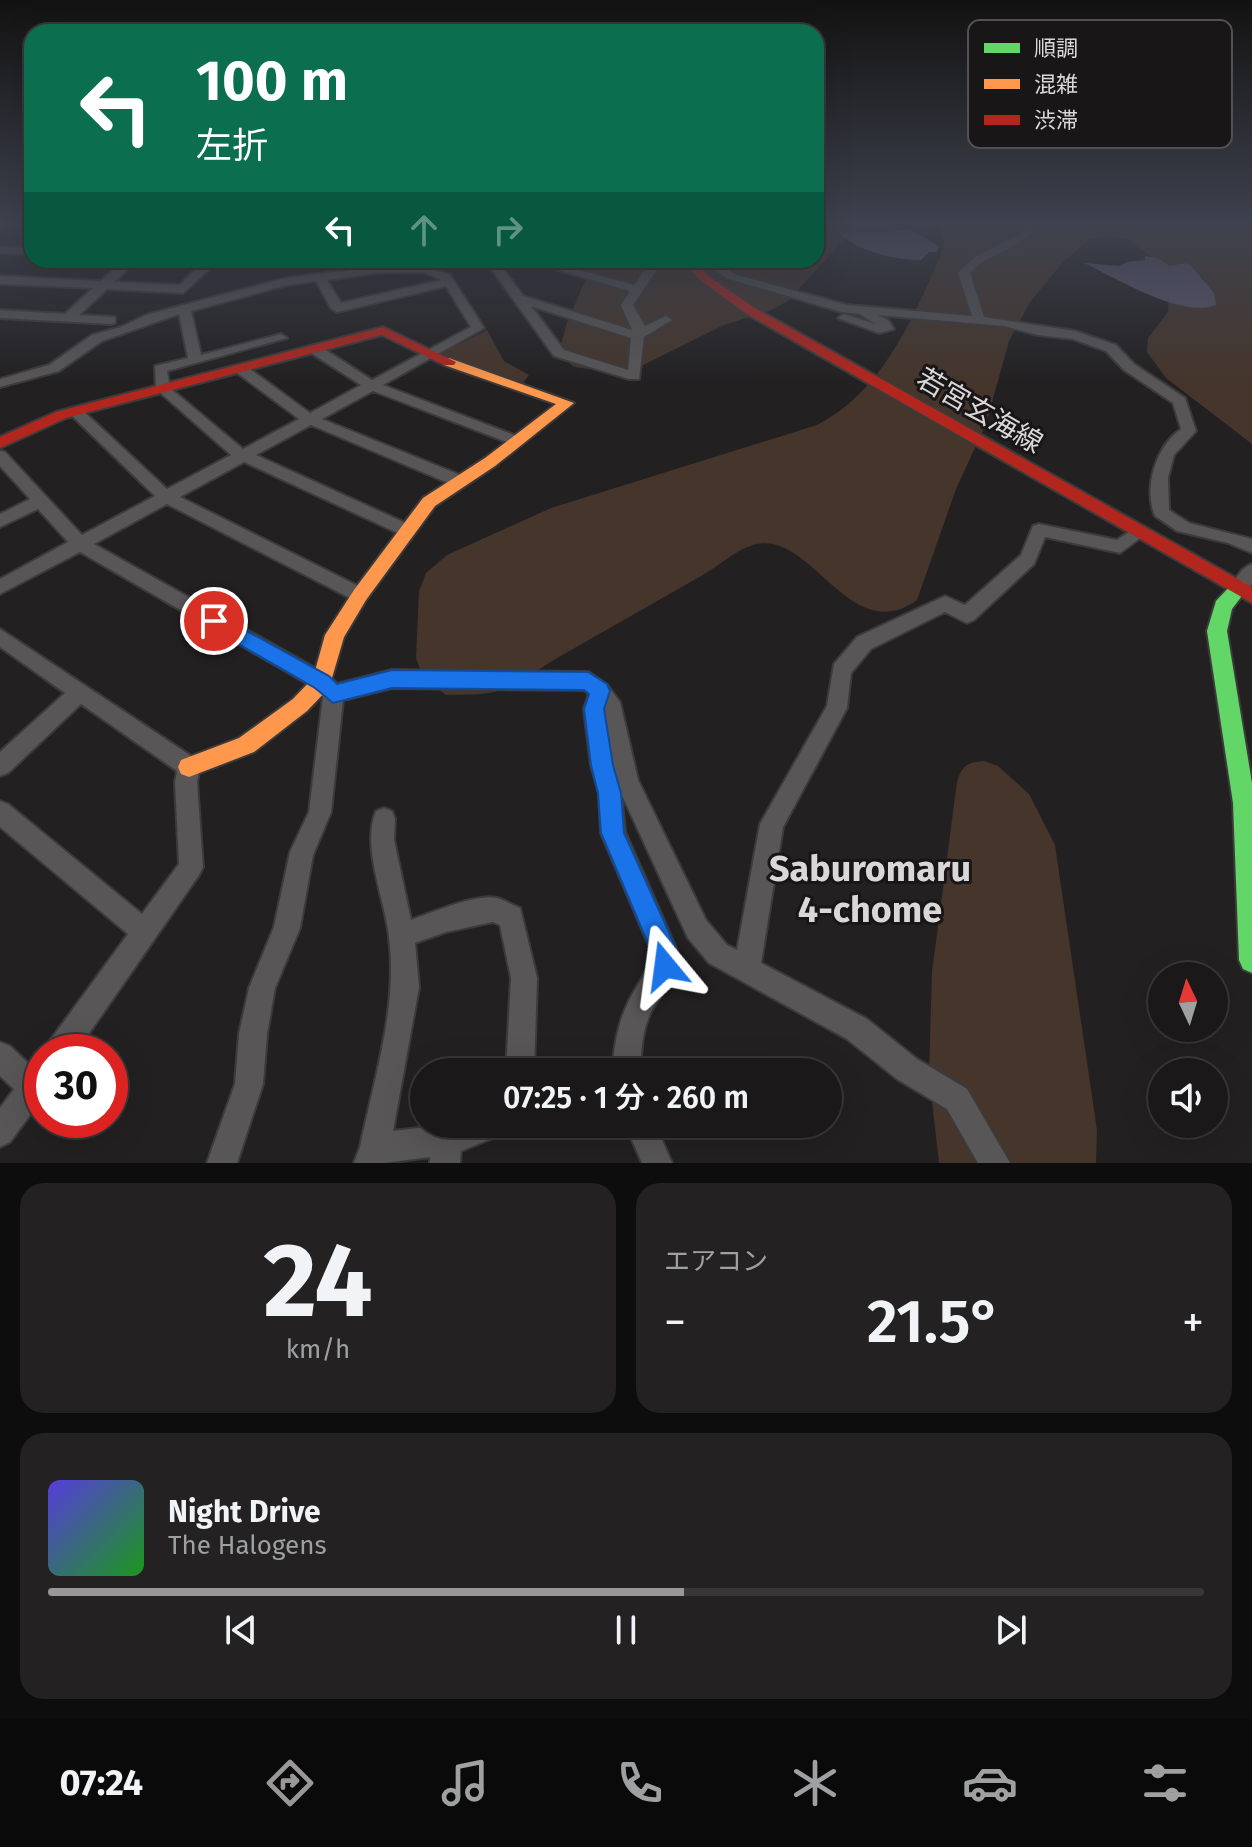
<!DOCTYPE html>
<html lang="ja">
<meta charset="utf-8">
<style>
:root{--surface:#1a1819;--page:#232122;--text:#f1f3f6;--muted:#9fa0a2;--line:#383738;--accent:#9a9798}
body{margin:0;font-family:"Fira Sans","Noto Sans JP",sans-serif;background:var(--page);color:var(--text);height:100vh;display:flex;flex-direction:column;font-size:30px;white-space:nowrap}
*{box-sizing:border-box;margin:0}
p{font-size:26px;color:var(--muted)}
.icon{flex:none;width:44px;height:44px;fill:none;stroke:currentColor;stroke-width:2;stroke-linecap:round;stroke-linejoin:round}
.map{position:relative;height:1163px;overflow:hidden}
.sheet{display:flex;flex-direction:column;gap:20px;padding:20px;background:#0e0d0e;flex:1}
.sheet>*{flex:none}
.banner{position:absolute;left:24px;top:24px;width:800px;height:244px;border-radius:24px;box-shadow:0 8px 32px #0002,0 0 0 2px var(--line);background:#0b6e4f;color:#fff;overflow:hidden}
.needle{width:52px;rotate:356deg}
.fabs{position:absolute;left:1148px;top:962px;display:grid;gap:16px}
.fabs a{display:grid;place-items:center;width:80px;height:80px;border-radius:50%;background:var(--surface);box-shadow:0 8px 32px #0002,0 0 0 2px var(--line);font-size:40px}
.speed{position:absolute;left:24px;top:1034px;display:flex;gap:16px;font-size:40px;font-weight:700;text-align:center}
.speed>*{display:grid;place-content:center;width:104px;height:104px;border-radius:50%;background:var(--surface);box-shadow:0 8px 32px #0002,0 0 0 2px var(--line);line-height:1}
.speed .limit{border:12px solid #d22;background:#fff;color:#111}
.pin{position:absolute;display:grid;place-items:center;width:68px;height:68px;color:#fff;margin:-34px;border:4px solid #fff;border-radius:50%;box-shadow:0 2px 8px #0007}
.me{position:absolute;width:88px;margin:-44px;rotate:344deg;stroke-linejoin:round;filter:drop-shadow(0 0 6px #0008)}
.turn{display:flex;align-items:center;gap:28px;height:168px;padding:0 40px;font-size:36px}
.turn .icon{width:104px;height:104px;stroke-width:2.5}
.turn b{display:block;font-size:56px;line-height:68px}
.lanes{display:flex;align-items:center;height:76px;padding:0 40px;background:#0003;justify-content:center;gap:40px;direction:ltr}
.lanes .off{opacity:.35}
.big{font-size:60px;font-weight:600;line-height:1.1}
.sheet .card{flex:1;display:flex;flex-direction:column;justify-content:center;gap:12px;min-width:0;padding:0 28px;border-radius:24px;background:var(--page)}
.sheet .dial{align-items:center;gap:0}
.dial b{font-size:104px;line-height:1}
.song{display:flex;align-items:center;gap:24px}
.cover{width:96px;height:96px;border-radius:12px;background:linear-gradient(135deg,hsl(250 70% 55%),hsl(120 70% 35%))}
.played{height:8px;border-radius:4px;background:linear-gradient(90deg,var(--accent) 55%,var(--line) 55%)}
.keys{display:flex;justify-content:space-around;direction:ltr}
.heat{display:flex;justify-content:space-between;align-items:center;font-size:44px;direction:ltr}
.sheet .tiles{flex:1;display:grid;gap:20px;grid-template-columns:1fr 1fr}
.card:last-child{grid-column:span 2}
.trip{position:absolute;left:410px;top:1058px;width:432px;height:80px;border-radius:40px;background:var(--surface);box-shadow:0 8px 32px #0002,0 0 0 2px var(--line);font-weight:600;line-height:80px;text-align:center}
.dock{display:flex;height:128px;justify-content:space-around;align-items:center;background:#0a0a0a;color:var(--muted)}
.dock .icon{width:56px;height:56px}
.dock .current{color:var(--accent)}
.dock b{font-size:36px;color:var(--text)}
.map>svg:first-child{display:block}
</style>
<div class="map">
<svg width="1252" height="1163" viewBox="0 0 1252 1163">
<rect width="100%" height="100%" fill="#222021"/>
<path fill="#45352b" d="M816,222h53l-23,15 -58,64 -19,10 -45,14 -89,44h-47l-14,-2 -7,-6 -6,-17 6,-21 27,-63h222z
M936,222h316v222l-86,-66 -19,-26 1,-14 20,-26 1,-22 -10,-28 -32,-23 -16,-3 -21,3 -27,23 -33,40 -21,39 -23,83 -30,65 -39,111c-68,49 -106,-73 -164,-55 -18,5 -35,22 -52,31 -47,27 -95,54 -142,81 -19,11 -38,26 -58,33 -16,6 -38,4 -55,5l-23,-17 -7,-20 3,-67 7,-18 21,-18 104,-47 266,-83c68,-35 99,-113 128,-180z
M487,330l17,31 25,14 -6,8 -83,-29z
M984,761l14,5 31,28 26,51 42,285 -1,33h-157l-10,-88 3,-103 25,-190c5,-16 10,-20 27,-21z"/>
<path fill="#5a5670" d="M908,228l31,18 -2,6h-8l-8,8c-25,0 -62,-8 -81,-26 21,-5 48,2 68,-6z
M1145,256l12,2 13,8 15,-3 6,3 23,27 2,12c-34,14 -100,-27 -132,-42l36,3 7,-4 18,-2z"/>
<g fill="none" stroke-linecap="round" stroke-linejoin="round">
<g stroke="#3c3b3b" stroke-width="4">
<path id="street" d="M0,222h32v6l-32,-2z
M1021,222h10l5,7c-18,21 -48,24 -66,44l14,44 91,14 41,14 18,19 51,34 11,33 -22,24 -6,23 1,32 20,13 63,16v14l-24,-10 -51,-12 -22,-15c-12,-28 1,-70 26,-87l-8,-26 -49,-33 -18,-19 -33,-12 -35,-4 -34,-9 -126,-11 11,6 5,8 -15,4 -41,-15 6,-4 31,10 -15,-10 -18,-2 -116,-34 -14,-10 -3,-8h12v5l13,9 113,31 125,11 -14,-43 17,-16 45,-23 5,-5z
M0,247l32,1v6l-32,-1z
M124,260h13l-23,22 66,3 25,-25c23,0 95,-5 111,5l-6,3 -95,-4 -32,29 -76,-4 -28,26 36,2v6l-4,1 -111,-6v-8l65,4 28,-26 -93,-4v-8l101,5z
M485,260h12l26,36 109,34 -11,-25 9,-14 -106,-31h19l91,25 15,-21h8l2,2 -26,39 12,21 21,-10 6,4 -28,17 -5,42h-10l-75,-23zM531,306l100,32 -3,32 -64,-20z
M424,266l26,9 34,53 -101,57 139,53v6h-10l-139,-53 -51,28 143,58 2,4 -2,4h-12l-142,-60 -55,30 156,71 2,4 -2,4h-12l-156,-72 -64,35 186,93 3,5 -3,5h-12l-187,-96 -73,40 235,132 8,8 55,-14 196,2 19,13 13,17 18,78 68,140 21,25 10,5 23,-126 67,-118 7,-42 23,-27 88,-41 20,9 56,-50 12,-29 6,-2 78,16 16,-11h12l2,4 -27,20 -75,-16 -11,27 -60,56 -7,3 -22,-11 -74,37 -20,24 -4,35 -64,119 -22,136 106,56 50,40 50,30 43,74h-32l-31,-54 -50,-30 -50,-40 -138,-76 -21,-25 -67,-145 4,39 51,116c2,28 -14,43 -26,66 -8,17 -9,39 -10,58h-28c2,-23 5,-46 15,-67 9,-21 24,-33 23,-57l-49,-115 -2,-40 -8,-28 -7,-56 5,-15 -5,-4 -192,-2 -49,12 -12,112 -18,43 -13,73 -25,60 -8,46 -4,50 -26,79h-30l28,-79 4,-50 10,-46 25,-61 16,-75 19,-40 14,-115 -8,-9 -235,-136 -80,42v-15l68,-37 -30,-33 -38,18v-13l30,-15 -30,-33v-15l5,1 77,83 73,-39 -85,-82v-6h10l87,81 64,-34 -75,-66 -1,-23 33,-8 -9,-44 -77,27 -43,30 -59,16v-8l49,-14 43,-30 29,-8 25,-12 140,-37 90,-11zM423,272l19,8 -101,23 -14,-23 49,-7zM316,281l15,27 6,4 109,-26 25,41 -99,53 -51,-33h-10v6l50,32 -51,28 -64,-47h-10v6l63,47 -56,30 -73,-61 -3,-17 120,-33 -6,-4 -80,21 -10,-44 96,-26z
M1252,564v20l-7,9h-12l-3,-5c5,-9 12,-21 22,-24z
M0,629l197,131 3,7 -3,15 6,85 -4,8 -123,177h-31l4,-10 79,-108 -128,-107v-26l8,3 134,110 37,-50 -4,-82 2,-11 -96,-67 -73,69 -8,3v-24l65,-59 -65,-46z
M384,808l8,3 3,8 -1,21 17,80c19,-7 67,-27 86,-22 7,2 16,7 23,10l17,70 -3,94h-28l5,-94 -11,-53 -7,-3 -47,10 -31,11 4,44 -26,144 59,-7h56l-5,10 -42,17 -1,12h-30v-6l-46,6h-30l6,-16c14,-68 38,-140 29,-210 -4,-38 -28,-91 -13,-126z
M0,1042l10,4 21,20 11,-5v38l-32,43 -10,5v-39l14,-19 -14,-13z
M625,1124h30l17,39h-30z"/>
</g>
<g stroke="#3c3b3b" stroke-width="4">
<path id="fast" d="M615,260l30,3 47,-3 4,3 -6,3 -45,3z
M1239,581l6,2 3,5 -16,21 -5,22 25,152v190l-9,-4 -4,-9 -6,-157 -26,-172 9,-30 17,-18z"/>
</g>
<g stroke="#3c3b3b" stroke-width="4">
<path id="slow" d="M449,358l125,45 -79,63 -60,40 -69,94 -22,37 -15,51 -22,23 -53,41 -65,25 -8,-3 -3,-7 3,-7 58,-22 54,-39 20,-21 12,-43 29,-45 69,-92 62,-40 71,-54 -112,-39 -2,-3z"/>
</g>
<g stroke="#3c3b3b" stroke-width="4">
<path id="jam" d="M683,260h12l13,16 47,32 497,279v16l-505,-289 -47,-34z
M383,327l73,35 -2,3h-10l-62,-30 -316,83 -66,30v-11l56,-25z"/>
</g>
<use href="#street" fill="#585657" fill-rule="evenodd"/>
<use href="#fast" fill="#63d668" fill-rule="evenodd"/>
<use href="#slow" fill="#ff974d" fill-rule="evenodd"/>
<use href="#jam" fill="#b3261e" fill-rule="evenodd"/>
</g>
<linearGradient id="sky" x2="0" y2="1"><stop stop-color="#131212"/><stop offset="0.58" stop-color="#3e424e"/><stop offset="1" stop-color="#3e424e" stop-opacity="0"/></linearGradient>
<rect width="1252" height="385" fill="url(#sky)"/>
<path fill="#1a73e8" stroke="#114b97" stroke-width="2" d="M214,613l115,63 8,8 55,-14 196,2 19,12 3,7 -6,18 9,56 8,28 3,40 52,115 3,18 -4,9 -10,4 -9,-4 -6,-27 -49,-115 -3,-40 -7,-28 -7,-56 5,-15 -5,-4 -192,-2 -59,15 -18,-15 -108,-62 -3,-5 3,-6z"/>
<g text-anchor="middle" stroke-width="6" stroke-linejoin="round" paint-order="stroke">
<g font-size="28" fill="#dad7d8" stroke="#191617">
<text transform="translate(980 410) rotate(30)" y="10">若宮玄海線</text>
</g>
<g font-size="36" font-weight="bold" fill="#dad7d8" stroke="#191617">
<text x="870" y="881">Saburomaru<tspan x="870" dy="41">4-chome</tspan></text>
</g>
</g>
<rect x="968" y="20" width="264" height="128" rx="12" fill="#191617" stroke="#535051" stroke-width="2"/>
<rect x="984" y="43" width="36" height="10" fill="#63d668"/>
<rect x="984" y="79" width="36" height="10" fill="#ff974d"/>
<rect x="984" y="115" width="36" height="10" fill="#b3261e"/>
<g font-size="22" fill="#dad7d8">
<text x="1034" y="56">順調</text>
<text x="1034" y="92">混雑</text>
<text x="1034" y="128">渋滞</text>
</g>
</svg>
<div class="fabs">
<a><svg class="needle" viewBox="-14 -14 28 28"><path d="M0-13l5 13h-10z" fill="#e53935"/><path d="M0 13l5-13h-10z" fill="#9fa0a2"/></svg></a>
<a><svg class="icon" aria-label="sound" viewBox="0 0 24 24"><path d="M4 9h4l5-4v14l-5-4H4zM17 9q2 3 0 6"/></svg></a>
</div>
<div class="speed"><div class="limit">30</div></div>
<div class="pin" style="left:214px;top:621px;background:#d93025"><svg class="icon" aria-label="arrive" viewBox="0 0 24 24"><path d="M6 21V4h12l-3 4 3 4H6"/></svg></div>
<svg class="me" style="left:665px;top:966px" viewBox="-20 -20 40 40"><path d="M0-17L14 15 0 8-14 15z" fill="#1a73e8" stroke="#fff" stroke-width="4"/></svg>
<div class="trip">07:25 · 1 分 · 260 m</div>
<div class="banner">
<div class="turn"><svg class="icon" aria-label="left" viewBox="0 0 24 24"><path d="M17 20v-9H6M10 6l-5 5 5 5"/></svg><div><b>100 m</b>左折</div></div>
<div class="lanes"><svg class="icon" aria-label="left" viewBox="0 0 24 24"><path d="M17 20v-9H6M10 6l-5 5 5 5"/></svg><svg class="icon off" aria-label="ahead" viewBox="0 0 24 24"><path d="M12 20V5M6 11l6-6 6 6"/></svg><svg class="icon off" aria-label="right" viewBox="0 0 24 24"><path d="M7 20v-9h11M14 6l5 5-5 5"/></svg></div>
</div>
</div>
<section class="sheet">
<div class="tiles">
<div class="card dial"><b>24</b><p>km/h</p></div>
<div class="card"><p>エアコン</p>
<div class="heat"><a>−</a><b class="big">21.5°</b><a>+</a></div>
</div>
<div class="card">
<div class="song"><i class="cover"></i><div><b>Night Drive</b><p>The Halogens</p></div></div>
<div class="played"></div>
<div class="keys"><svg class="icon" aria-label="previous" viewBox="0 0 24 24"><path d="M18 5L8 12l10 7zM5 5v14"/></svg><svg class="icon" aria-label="pause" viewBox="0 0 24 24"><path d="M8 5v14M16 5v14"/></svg><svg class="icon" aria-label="next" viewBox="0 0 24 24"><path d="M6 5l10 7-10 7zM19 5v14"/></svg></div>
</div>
</div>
</section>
<nav class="dock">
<b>07:24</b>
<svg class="icon current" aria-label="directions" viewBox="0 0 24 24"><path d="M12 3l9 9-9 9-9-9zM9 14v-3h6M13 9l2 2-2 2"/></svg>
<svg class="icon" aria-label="music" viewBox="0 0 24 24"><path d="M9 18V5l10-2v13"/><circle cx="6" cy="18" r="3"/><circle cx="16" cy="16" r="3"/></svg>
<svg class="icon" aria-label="phone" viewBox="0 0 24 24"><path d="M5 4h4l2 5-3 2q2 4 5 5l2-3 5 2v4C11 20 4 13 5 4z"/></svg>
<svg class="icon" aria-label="climate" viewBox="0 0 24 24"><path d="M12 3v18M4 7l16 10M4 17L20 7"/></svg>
<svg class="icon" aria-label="car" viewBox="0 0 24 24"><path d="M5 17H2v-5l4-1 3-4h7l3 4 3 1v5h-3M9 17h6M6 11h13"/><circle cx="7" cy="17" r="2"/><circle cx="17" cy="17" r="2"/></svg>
<svg class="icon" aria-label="filters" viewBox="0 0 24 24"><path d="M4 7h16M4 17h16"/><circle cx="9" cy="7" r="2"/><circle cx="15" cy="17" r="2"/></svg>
</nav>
